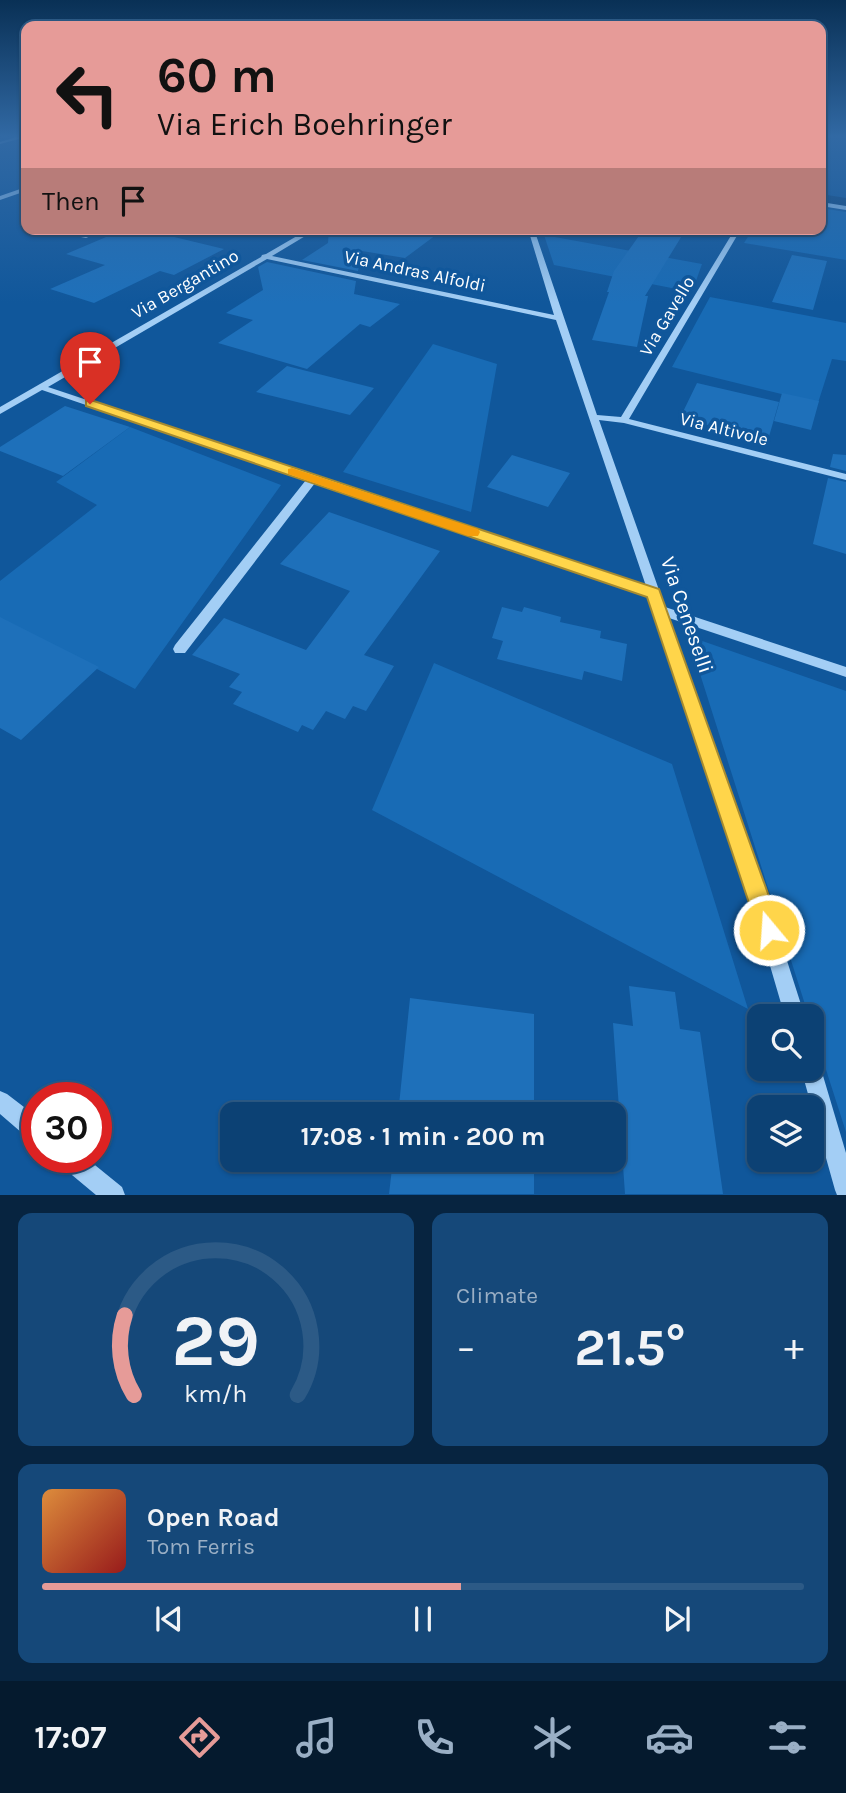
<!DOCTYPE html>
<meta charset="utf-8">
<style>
:root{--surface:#0c4174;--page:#154879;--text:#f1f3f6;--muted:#9aafc5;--line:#2c5a86;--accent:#e69b98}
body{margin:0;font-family:Karla,sans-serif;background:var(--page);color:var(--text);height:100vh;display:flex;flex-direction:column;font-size:26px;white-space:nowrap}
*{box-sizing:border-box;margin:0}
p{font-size:23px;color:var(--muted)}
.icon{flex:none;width:38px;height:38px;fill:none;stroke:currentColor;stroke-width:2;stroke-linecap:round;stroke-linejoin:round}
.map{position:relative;height:1195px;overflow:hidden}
.details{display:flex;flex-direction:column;gap:18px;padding:18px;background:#072440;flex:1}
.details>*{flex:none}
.guide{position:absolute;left:21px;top:21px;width:805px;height:214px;border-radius:14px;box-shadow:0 2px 5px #0004,0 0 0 2px var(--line);background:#e69b98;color:#111;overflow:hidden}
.buttons{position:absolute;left:747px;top:1004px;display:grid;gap:14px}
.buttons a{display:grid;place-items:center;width:77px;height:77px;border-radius:14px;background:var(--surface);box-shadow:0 2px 5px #0004,0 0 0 2px var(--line);font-size:35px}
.speed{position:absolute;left:21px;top:1082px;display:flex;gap:14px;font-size:35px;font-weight:700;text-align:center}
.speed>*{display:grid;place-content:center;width:91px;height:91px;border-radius:50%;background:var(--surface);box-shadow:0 2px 5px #0004,0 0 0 2px var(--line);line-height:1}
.speed .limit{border:10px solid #d22;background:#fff;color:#111}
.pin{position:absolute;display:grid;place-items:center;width:60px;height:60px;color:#fff;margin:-72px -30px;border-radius:50% 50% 50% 0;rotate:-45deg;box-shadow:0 0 7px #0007}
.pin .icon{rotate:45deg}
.me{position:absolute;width:77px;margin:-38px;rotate:342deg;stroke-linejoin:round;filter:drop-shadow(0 0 5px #0008)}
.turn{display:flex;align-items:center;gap:24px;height:147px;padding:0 21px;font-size:32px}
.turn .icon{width:91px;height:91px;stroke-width:2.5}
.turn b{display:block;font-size:49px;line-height:60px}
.then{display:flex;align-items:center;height:66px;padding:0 21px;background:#0003;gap:14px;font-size:26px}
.big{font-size:52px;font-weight:700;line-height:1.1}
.details .widget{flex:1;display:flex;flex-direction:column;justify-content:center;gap:10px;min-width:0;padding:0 24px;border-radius:14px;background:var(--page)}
.details .dial{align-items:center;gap:0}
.dial svg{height:182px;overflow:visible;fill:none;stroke:var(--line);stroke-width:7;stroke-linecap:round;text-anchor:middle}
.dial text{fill:var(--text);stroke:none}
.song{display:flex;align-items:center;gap:21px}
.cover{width:84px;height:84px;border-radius:10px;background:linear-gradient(135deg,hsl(30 70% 55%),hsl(0 70% 35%))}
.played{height:7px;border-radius:4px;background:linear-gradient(90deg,var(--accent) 55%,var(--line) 55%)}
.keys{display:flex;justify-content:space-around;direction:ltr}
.heat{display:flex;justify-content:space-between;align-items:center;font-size:38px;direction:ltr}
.details .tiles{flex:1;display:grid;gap:18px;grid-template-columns:1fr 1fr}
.widget:last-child{grid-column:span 2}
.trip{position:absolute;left:220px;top:1102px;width:406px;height:70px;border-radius:14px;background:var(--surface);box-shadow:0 2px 5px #0004,0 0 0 2px var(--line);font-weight:700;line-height:70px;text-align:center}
.tab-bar{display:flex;height:112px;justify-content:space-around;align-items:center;background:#051a2e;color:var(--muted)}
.tab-bar .icon{width:49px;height:49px}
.tab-bar .on{color:var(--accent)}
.tab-bar b{font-size:32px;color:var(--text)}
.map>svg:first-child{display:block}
</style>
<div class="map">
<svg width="846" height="1195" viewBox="0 0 846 1195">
<rect width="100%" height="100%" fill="#10579b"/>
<path fill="#186bb5" d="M821,208l25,4v48l-102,-17 9,-14h68z
M544,235l158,29 -10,28 -138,-27z
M710,297l136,26v38l-14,-2 -14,44 -146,-36z
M433,344l64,20 -26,148 -128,-40z
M130,427l151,58 -146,204 -135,-71v-37l97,-76 -41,-23z
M688,636l158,55v441l-34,-106v-9h-3z
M434,663l238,101 76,245 -376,-199z"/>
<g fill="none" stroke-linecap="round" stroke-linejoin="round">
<path fill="#094076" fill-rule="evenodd" d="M821,194l25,4v10l-25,-4z"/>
</g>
<path fill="#1e70ba" d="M125,229h16l83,20 -50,26 -14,-4 -66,32 -44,-14 55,-24 -39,-11z
M329,229h115l-39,29 -43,-7 -4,20 -56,-11 26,-17z
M669,229h8l6,5 -38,62h3l-11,51 -45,-7 17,-48h-2l7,-21 27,-38 21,4z
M792,255l35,6 -14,49 -41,-8z
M267,262l89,19 -2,13 46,10 -30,23 -10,-3 -53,45 -89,-26 35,-23 -27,-7 37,-23 -5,-23z
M287,366l87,22 -24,27 -94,-23z
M697,383l82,19 -11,38 -88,-22z
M782,393l37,8 -8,29 -37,-9z
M65,406l65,21 -67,49 -63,-25v-4z
M833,454l13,1v16l-16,-4z
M512,455l58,18 -22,34 -61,-20z
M828,478l18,4v72l-33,-10z
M329,512l111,39 -76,104 30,11 -28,45 -13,-5 -8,13 -19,-8 -13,19 -11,-5 -4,7 -65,-28 9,-12 -13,-5 11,-13 -48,-19 32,-37 82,32 44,-59 -70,-27z
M502,607l20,5 2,-5 37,10 -1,5 41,9 -1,7 27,6 -5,37 -38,-10 -2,9 -85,-21 6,-18 -11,-3z
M0,617l99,50 -78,73 -21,-12z
M629,986l46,6 5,37 20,3 23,162h-98l-12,-171 20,3z
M410,998l124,16v101h-136z
M393,1160h141v34h-145z"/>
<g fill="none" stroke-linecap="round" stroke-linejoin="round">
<path fill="#a3cef5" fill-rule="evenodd" d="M19,136l7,1 -26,7v-2z
M26,187v4l-26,9v-4z
M821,202l25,4v4l-25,-4z
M98,229h9l-21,9 -5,-1z
M309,229h8l-45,27 282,59 -26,-86h6l63,186 24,2 114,-188h6l-112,190 217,55v6l-222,-57 -25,-3 66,187 181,60v10l-177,-59 89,252 47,147h-20l-43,-147 -93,-274 -334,-113 -130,170h-10l-2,-4 2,-4 131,-165 -264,-90 -42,24v-7l261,-150 1,-2 4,-1zM267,259l289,61 90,266 -598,-199z
M812,1059l6,3 3,7 25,84v42h-9l-2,-5 -34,-121h11z
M0,1091l7,3 30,23v25l-8,-3 -29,-25z
M57,1157h28l37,30 3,8h-29l-36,-30z"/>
</g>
<linearGradient id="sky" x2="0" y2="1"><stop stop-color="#093055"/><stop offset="0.45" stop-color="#3169a4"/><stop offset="1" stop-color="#3169a4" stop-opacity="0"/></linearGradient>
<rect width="846" height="303" fill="url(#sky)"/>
<path fill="#ffd54a" stroke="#a68a30" stroke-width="2" d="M86,401h8l565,188 122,341 -3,8 -9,4 -8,-4 -3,-8 -111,-333 -561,-191z"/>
<path fill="#f59e0b" d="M292,468l186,61 2,3 -2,4h-10l-180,-62v-5z"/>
<g text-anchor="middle" stroke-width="7" stroke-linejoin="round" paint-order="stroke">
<g font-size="18" fill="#fff" stroke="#10579b">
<text transform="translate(415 271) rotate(12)" y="6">Via Andras Alfoldi</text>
<text transform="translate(185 284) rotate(-30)" y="6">Via Bergantino</text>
<text transform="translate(667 316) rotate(-59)" y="6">Via Gavello</text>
<text transform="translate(724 429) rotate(14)" y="6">Via Altivole</text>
</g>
<g font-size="21" fill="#fff" stroke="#10579b">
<text transform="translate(687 615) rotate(71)" y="7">Via Ceneselli</text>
</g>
</g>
</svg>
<div class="buttons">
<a><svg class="icon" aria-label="search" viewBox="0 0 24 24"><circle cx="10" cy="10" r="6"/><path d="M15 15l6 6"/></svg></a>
<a><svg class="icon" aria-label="layers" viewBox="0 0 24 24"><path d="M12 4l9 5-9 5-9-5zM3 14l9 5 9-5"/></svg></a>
</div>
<div class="speed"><div class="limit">30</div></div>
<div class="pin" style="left:90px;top:404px;background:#d93025"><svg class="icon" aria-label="arrive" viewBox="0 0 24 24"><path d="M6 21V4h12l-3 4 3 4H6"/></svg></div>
<svg class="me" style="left:769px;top:930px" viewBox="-20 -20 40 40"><circle r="17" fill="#ffd54a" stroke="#fff" stroke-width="3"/><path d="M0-11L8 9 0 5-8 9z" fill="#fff"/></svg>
<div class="trip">17:08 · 1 min · 200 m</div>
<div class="guide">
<div class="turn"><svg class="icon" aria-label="left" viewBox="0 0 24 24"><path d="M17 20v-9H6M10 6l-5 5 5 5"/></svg><div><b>60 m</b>Via Erich Boehringer</div></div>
<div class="then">Then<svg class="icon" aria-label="arrive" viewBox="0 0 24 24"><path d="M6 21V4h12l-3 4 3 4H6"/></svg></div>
</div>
</div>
<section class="details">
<div class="tiles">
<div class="widget dial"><svg viewBox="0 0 100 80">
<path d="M14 69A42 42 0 1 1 86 69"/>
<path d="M14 69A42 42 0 0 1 10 34" stroke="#e69b98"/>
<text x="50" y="56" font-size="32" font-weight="700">29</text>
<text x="50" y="72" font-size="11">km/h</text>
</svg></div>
<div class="widget"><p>Climate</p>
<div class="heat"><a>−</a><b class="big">21.5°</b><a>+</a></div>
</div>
<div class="widget">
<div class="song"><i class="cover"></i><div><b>Open Road</b><p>Tom Ferris</p></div></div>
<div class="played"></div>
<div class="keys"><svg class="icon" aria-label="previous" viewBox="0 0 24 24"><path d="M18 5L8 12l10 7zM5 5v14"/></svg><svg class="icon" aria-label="pause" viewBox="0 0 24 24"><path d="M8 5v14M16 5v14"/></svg><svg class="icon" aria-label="next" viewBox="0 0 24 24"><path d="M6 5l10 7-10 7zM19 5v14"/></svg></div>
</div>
</div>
</section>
<nav class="tab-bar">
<b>17:07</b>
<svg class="icon on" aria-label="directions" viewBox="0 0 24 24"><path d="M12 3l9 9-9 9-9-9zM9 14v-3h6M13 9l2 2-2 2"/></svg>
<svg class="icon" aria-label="music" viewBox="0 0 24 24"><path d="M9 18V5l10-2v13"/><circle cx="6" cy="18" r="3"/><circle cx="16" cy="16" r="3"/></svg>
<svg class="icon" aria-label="phone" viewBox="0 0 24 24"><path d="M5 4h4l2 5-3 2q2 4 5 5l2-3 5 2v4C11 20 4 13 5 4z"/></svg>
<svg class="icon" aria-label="climate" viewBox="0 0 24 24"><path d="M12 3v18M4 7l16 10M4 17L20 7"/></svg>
<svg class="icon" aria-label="car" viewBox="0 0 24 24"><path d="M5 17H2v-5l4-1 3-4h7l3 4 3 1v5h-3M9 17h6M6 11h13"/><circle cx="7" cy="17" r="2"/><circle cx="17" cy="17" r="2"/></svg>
<svg class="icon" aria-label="filters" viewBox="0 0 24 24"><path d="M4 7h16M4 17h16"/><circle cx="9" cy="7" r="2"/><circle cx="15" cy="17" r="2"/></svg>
</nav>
